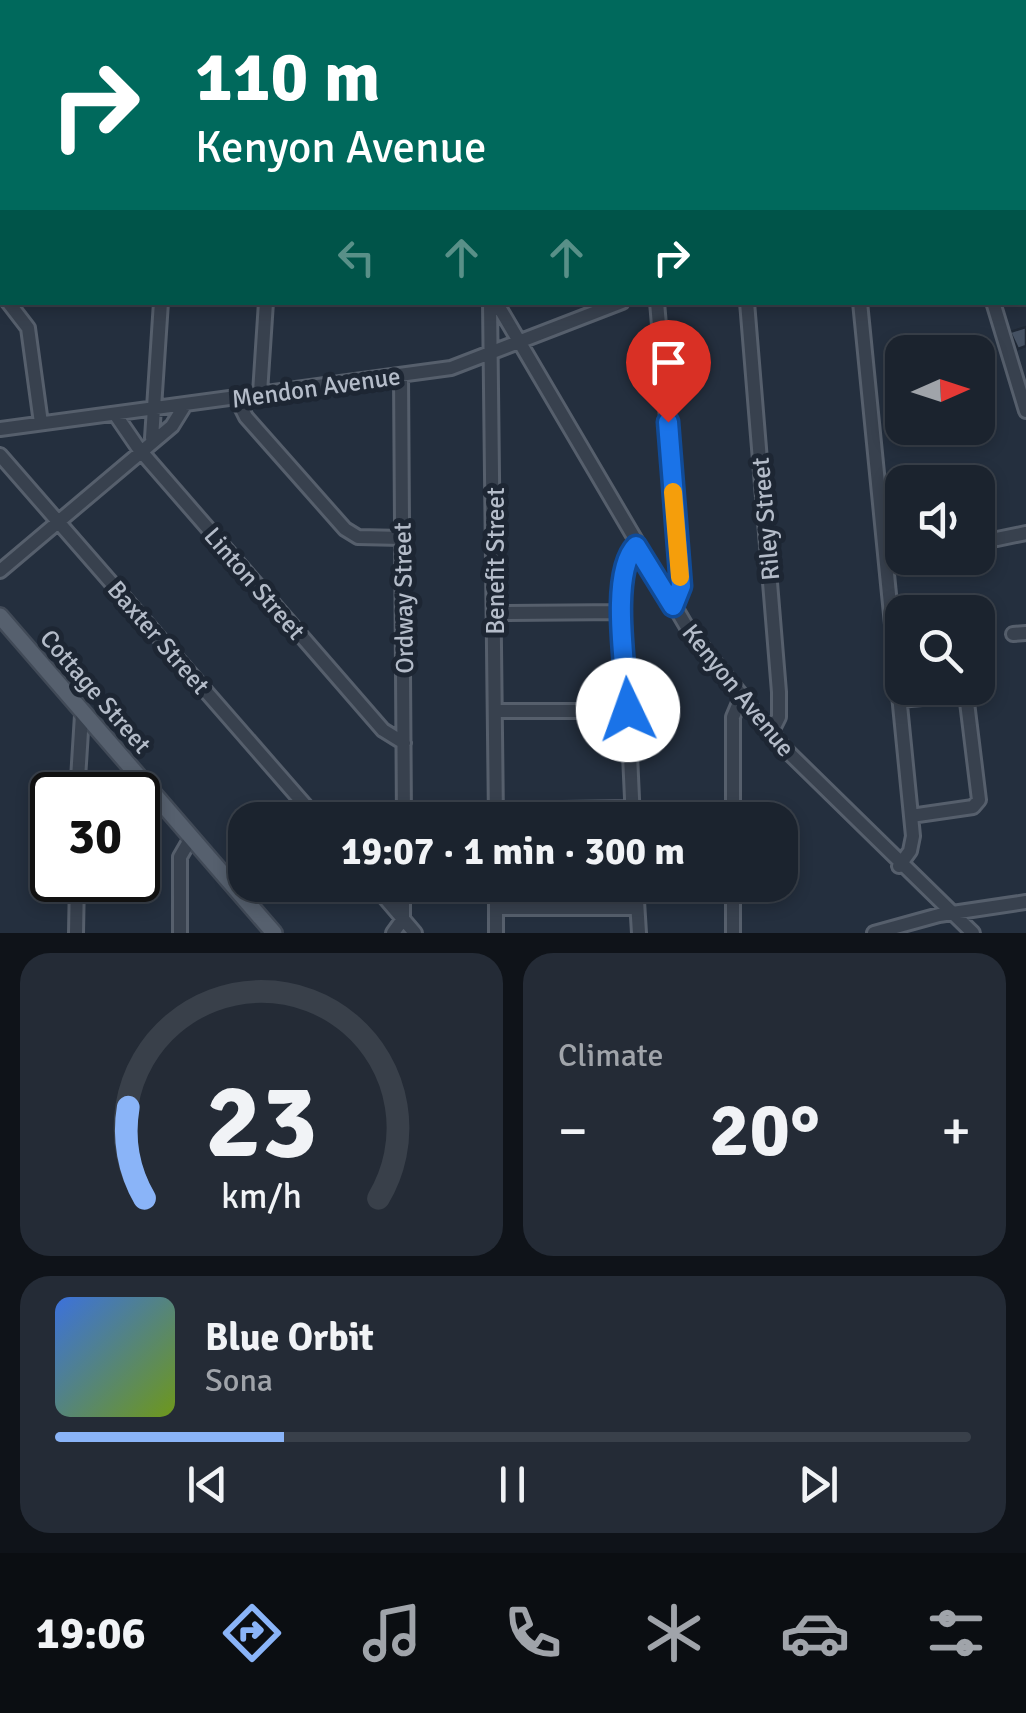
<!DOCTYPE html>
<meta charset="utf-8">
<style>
:root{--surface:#1b232e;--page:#242b36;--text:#f1f3f6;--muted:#a0a4aa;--line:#39404a;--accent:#8ab4f8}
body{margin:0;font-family:Signika,sans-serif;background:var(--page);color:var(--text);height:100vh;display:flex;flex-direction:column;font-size:38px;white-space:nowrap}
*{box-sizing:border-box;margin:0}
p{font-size:32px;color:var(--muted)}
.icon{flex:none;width:55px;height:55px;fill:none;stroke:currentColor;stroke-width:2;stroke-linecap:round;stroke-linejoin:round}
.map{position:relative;height:933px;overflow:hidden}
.details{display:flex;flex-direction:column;gap:20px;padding:20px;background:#0f1319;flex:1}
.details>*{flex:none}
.banner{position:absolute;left:0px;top:0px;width:1028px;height:305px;box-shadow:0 5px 15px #0003,0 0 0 2px var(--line);background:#00695c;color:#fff;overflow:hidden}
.needle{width:65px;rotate:87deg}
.controls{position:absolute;left:885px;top:335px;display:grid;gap:20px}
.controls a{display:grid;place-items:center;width:110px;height:110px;border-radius:20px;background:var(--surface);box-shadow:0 5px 15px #0003,0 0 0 2px var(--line);font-size:50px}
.speed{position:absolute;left:30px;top:772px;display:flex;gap:20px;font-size:50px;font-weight:700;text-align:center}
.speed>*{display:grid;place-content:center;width:130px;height:130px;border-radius:50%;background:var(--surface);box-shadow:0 5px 15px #0003,0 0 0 2px var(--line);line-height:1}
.speed .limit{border:5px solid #111;border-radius:15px;background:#fff;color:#111}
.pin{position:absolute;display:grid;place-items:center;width:85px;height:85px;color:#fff;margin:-102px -42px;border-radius:50% 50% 50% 0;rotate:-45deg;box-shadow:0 0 10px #0007}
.pin .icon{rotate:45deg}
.me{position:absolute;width:110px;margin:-55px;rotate:357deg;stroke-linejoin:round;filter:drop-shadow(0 0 8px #0008)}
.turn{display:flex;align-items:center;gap:35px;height:210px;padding:0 30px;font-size:45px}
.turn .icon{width:130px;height:130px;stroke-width:2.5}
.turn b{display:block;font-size:70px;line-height:85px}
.lanes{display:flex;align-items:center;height:95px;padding:0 30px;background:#0003;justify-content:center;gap:50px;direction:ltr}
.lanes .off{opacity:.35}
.big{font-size:75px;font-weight:800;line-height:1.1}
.details .card{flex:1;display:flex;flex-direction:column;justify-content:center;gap:15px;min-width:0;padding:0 35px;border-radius:30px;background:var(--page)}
.details .dial{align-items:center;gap:0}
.dial svg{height:260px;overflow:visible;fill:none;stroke:var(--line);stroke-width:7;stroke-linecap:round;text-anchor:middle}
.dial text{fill:var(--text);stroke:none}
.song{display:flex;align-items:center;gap:30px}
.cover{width:120px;height:120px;border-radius:15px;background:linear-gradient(135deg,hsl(220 70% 55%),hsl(80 70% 35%))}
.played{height:10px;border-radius:5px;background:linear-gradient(90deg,var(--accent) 25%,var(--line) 25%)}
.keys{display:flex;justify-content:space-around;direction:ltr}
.heat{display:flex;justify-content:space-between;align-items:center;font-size:55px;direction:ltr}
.details .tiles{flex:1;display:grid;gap:20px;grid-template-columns:1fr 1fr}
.card:last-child{grid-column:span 2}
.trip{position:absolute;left:228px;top:802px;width:570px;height:100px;border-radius:30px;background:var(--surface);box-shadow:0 5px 15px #0003,0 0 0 2px var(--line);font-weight:800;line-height:100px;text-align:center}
.tab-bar{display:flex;height:160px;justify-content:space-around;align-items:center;background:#0b0e12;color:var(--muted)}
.tab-bar .icon{width:70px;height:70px}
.tab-bar .on{color:var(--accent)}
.tab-bar b{font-size:45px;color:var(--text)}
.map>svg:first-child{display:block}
</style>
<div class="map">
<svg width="1026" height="933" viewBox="0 0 1026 933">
<rect width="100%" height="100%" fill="#242f3e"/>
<path fill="#455162" stroke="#1f2835" stroke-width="2.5" d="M1026,327v19l-8,3 -8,-17z
M988,339l4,16 -14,4 -9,-15z"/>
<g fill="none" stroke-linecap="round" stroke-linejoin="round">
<g stroke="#565f6c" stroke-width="18">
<path id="minor" d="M158,0l1,2
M267,0v2
M377,0v2
M479,0v2
M584,0v2
M897,0l1,2
M757,2v-2
M0,223h2
M8,302l20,26 13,95
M490,302l6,518
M496,302l192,327 97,120 188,184
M657,302l24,279 -8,25
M747,302l32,390v25l-8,16
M860,302l53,534 -3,15 -11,15
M993,302l33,109
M401,375l3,445
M260,393l6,-91
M236,397l10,20 99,112 13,8 44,1
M115,414l24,35 244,281 21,13
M0,429l451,-61 171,-66
M152,438l9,-136
M0,455l318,365
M997,539l29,-6
M0,571l172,-145 13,-21
M495,613l128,-1
M1013,634l13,-1
M900,700l66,-6 13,106 -6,7 -62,9
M495,711h133
M77,795l5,-80
M496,810l137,-2
M633,820l-11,-239 4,-24 10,-11
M733,820v-103l8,-19
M374,885l41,48
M496,885v48
M636,885l3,48
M733,885v48
M496,908h141
M76,933l1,-53
M180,933v-76l11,-19
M393,933l10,-14v-34
M874,933l65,-18 87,-13"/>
</g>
<g stroke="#414a57" stroke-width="20">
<path id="major" d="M0,616l274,317"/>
</g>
<use href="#minor" stroke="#38414e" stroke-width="12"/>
<use href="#major" stroke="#56606e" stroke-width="15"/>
<g stroke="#5a6575" stroke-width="6">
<path id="rail" d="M973,0l1,2
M1025,178l1,3
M1025,199l1,3"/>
</g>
<use href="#rail" stroke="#1d2633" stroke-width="2.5" stroke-dasharray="8" stroke-linecap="butt"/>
</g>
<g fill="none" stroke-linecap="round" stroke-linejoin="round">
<g stroke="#114b97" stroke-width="25">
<path id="route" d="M628,710c-2,-38 -19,-137 8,-164l37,60 8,-20 -13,-164"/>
</g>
<use href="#route" stroke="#1a73e8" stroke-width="18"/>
<path stroke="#f59e0b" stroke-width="18" d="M673,492l7,85"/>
</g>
<g text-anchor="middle" stroke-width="10" stroke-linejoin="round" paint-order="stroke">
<g font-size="25" fill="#b4bcc9" stroke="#1d2633">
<text transform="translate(316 387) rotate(-8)" y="9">Mendon Avenue</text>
<text transform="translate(765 519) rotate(-95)" y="9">Riley Street</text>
<text transform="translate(495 561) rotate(-90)" y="9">Benefit Street</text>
<text transform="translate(255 583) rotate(49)" y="9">Linton Street</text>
<text transform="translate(403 598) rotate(-91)" y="9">Ordway Street</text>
<text transform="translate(159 637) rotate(49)" y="9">Baxter Street</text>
<text transform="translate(739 690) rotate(51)" y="9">Kenyon Avenue</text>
<text transform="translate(96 691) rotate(49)" y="9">Cottage Street</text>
</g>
</g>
</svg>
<div class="controls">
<a><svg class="needle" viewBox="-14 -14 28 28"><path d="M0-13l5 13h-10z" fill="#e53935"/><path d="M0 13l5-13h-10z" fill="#a0a4aa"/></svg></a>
<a><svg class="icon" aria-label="sound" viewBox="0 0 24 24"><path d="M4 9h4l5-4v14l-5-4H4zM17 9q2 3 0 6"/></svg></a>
<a><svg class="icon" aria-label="search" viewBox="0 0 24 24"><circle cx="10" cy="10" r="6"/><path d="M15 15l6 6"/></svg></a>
</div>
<div class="speed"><div class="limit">30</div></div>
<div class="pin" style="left:668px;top:422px;background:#d93025"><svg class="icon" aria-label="arrive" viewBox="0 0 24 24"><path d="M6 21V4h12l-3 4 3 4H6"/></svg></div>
<svg class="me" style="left:628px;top:710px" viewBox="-20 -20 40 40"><circle r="19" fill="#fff"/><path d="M0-13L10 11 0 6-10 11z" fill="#1a73e8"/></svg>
<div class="trip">19:07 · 1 min · 300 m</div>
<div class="banner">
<div class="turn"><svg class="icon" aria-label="right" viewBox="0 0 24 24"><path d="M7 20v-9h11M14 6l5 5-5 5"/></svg><div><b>110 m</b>Kenyon Avenue</div></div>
<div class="lanes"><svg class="icon off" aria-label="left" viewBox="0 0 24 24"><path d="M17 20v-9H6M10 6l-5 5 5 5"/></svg><svg class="icon off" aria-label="ahead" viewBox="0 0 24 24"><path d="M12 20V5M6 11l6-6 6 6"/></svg><svg class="icon off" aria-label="ahead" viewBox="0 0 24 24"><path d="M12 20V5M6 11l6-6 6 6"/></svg><svg class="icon" aria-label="right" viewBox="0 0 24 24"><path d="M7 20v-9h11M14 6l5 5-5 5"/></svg></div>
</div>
</div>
<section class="details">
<div class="tiles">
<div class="card dial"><svg viewBox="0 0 100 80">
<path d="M14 69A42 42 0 1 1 86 69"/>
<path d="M14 69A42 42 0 0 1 9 41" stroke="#8ab4f8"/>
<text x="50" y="56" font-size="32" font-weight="700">23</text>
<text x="50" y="72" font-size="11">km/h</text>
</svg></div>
<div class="card"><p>Climate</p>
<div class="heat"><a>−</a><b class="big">20°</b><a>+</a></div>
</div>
<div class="card">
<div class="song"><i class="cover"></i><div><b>Blue Orbit</b><p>Sona</p></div></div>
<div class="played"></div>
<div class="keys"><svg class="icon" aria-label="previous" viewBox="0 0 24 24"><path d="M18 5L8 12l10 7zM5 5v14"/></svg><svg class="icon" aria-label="pause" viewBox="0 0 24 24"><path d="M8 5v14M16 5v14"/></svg><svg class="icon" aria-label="next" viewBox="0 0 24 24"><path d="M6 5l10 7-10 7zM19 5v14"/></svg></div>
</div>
</div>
</section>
<nav class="tab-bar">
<b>19:06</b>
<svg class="icon on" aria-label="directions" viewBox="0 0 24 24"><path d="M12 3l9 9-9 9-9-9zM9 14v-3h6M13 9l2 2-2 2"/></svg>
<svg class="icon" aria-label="music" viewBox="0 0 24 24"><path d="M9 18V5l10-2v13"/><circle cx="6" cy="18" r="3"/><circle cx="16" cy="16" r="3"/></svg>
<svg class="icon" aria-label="phone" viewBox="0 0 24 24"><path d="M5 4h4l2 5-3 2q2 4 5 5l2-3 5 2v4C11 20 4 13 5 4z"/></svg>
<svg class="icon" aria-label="climate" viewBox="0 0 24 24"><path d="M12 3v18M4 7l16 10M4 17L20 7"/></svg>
<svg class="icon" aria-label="car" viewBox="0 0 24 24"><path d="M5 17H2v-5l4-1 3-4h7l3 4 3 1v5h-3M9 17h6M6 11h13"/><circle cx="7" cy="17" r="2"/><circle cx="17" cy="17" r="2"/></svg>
<svg class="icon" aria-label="filters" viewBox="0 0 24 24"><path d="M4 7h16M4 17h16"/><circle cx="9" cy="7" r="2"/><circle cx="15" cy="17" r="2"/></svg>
</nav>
